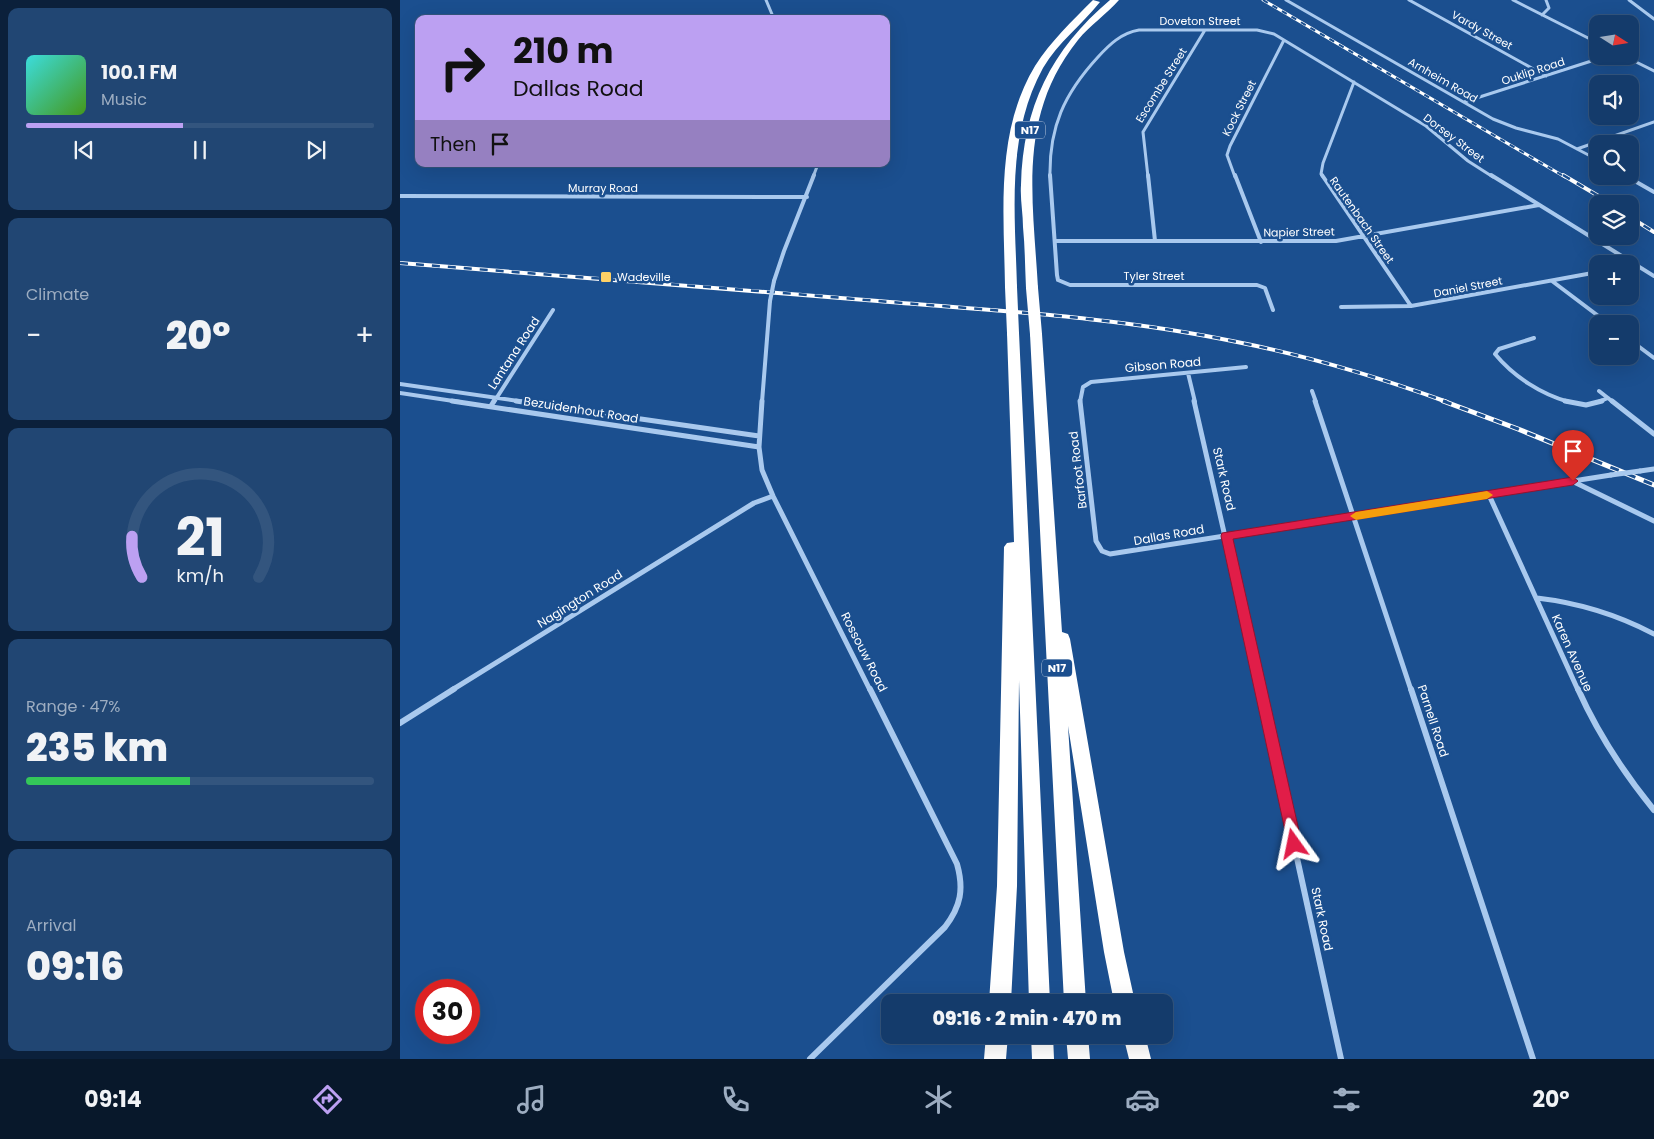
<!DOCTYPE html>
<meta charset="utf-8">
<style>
:root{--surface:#143b6b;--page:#214673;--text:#f1f3f6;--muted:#9dadc1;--line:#33557e;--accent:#bca0f2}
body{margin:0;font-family:Poppins,sans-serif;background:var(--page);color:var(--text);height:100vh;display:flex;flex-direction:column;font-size:19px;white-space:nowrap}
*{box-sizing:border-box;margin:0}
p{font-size:16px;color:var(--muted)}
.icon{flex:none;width:28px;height:28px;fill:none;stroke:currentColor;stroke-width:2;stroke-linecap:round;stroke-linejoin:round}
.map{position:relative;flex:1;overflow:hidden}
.sheet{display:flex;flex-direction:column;gap:8px;padding:8px;background:#0b203b;width:400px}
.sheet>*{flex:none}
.top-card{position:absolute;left:15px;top:15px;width:475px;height:152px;border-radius:10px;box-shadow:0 5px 20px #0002,0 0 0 1px var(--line);background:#bca0f2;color:#111;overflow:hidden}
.needle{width:32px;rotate:102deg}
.controls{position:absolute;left:1189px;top:15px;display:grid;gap:10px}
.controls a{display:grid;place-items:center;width:50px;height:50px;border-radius:10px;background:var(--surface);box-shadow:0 5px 20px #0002,0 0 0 1px var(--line);font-size:25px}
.speed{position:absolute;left:15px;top:979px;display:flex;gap:10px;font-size:25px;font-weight:700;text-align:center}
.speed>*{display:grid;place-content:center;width:65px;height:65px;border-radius:50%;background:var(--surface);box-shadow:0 5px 20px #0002,0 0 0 1px var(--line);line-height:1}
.speed .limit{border:8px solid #d22;background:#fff;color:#111}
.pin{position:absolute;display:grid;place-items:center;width:42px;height:42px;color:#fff;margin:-51px -21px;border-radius:50% 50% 50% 0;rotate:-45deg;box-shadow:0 0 5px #0007}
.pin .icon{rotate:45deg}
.me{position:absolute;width:55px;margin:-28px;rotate:348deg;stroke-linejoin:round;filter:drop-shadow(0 0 4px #0008)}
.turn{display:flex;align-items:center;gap:18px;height:105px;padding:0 15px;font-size:22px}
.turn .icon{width:65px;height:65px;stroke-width:2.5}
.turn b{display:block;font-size:35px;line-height:42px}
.then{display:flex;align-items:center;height:48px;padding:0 15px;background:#0003;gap:10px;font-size:19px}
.big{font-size:38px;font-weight:800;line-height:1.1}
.sheet .widget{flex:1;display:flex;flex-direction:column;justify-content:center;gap:8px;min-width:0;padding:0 18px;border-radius:10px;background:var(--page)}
.sheet .dial{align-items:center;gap:0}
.dial svg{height:130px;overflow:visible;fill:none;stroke:var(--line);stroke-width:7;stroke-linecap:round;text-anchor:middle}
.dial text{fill:var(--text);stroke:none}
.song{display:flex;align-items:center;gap:15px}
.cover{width:60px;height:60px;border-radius:8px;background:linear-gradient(135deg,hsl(180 70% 55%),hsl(100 70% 35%))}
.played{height:5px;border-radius:2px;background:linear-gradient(90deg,var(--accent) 45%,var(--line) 45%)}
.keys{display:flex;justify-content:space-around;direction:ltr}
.heat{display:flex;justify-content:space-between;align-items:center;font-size:28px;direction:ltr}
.charge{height:8px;border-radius:4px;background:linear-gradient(90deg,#34c759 47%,var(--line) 0)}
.trip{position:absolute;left:481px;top:994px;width:292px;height:50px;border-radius:10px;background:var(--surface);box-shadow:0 5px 20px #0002,0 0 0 1px var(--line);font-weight:800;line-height:50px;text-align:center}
.dock{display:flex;height:80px;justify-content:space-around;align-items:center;background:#08182b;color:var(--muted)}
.dock .icon{width:35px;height:35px}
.dock .selected{color:var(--accent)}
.dock b{font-size:22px;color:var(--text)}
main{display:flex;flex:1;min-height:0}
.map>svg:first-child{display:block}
</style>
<main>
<section class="sheet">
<div class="widget">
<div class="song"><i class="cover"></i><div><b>100.1 FM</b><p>Music</p></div></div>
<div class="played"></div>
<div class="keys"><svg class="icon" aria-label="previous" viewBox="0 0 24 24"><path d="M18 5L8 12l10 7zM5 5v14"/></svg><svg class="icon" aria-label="pause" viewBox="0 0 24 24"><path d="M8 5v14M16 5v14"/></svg><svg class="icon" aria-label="next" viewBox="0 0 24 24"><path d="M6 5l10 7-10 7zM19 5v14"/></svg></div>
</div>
<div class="widget"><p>Climate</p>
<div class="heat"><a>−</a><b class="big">20°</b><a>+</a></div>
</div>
<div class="widget dial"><svg viewBox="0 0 100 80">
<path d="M14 69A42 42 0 1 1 86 69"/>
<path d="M14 69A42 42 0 0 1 8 44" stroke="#bca0f2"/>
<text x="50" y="56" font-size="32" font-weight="700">21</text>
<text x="50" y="72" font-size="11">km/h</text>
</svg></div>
<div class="widget"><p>Range · 47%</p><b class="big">235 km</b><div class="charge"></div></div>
<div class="widget"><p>Arrival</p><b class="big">09:16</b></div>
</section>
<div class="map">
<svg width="1254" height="1059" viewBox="0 0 1254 1059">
<rect width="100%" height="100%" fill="#1b4f8f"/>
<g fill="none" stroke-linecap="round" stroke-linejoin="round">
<path stroke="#a9c9ee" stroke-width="3" d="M366,0l8,19
M886,0l207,119 23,9 42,11 40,21
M1009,0l137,76
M1113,0l85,43
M1229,0l25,19
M1142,15l7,-7 -3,-8
M1224,56l30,15
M1064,102l143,-46
M1177,149l77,-27
M413,177l5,-13
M650,177c-1,-50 14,-83 48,-120 11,-12 23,-24 41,-27h118l17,4 152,92 42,35 25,16
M748,177l-5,-45 62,-102
M835,177l-8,-22 3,-9 54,-106
M923,177l-2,-3 2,-11 31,-81"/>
<path stroke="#a9c9ee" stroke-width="4" d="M650,175l7,100 1,5 12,5h187l8,3 8,22
M748,175l7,66
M835,175l26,67
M922,175l89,131
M1091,175l163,101
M1226,176l28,16
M0,196l407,1
M655,241h281l203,-36
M374,281l10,-30 30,-76
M1152,281l57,43
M941,307l70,-1 187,-34
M1134,338l-35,11 -4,5c19,23 46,40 74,48
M1230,340l24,18
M788,373l7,29
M0,384l125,18
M912,391l4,11
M1199,391l14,11
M0,393l60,9
M94,402l59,-92
M362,402l8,-101
M680,402l3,-15 8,-5 155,-15
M1198,402l10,-4"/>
<path stroke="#a9c9ee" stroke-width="5" d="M52,401l307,46
M116,401l243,35
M362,401l-3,46 3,23 11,26 97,194
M680,401l16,140 6,10 8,3 501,-79
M794,401l66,289
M915,401l96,289
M1165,401l21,4 16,-4
M1212,401l42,33
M91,406l3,-5
M1240,471l14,-2
M1174,482l80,39
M1089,495l89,195
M1137,598c43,5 79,16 117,36
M52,690l302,-187 19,-7"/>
<path stroke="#a9c9ee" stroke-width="6" d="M860,689l81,370
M1011,689l122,370
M1178,689c20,45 45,83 76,121
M0,723l54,-34
M410,1059l135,-132c16,-21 19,-38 12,-63l-87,-175"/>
<path fill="#fff" fill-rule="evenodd" d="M693,0l7,2c-18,23 -42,40 -57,66 -37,67 -28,145 -26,219l-6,4 -4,-1 -2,-3c-1,-74 -10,-155 30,-221 16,-25 37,-45 58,-66z
M710,0h9c-12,14 -29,25 -41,40 -61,76 -45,159 -40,248l-6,4 -4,-1 -2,-3c-1,-20 -1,-41 -3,-61 0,-14 -3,-28 -2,-42 2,-78 30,-135 89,-185z
M613,329l6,4 31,669h-21l-10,-322 -2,206 -6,116h-22l8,-116 7,-339 3,-4 7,-1 -7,-209z
M636,330l6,4 20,298 6,2 2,5 54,313 11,50h-21l-10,-50 -36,-226 18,276h-22l-34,-668z
M586,1035h22l-2,24h-22z
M631,1035h22l1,24h-22z
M666,1035h22l2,24h-22z
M723,1035h22l6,24h-22z"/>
<g stroke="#fff" stroke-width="3">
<path id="rail-far2" d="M863,0l302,177"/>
</g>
<g stroke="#fff" stroke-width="4">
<path id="rail-far1" d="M1163,175l49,29
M1230,217l24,15
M0,263c159,13 318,24 478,38 120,10 241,16 359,41 71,14 141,35 210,60"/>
</g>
<g stroke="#fff" stroke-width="5">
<path id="rail" d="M1043,401l75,28 136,56"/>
</g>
<use href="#rail-far2" stroke="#1b4f8f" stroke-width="2" stroke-dasharray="5.5" stroke-linecap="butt"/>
<use href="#rail-far1" stroke="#1b4f8f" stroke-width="2.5" stroke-dasharray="8" stroke-linecap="butt"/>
<use href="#rail" stroke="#1b4f8f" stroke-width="3" stroke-dasharray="9" stroke-linecap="butt"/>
<path stroke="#a9c9ee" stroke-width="4" d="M370,301l4,-20"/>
<path stroke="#a9c9ee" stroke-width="5" d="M1211,475l29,-4"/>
<path stroke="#fff" stroke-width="12" d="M611,287l2,46
M632,288l4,46"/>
</g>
<path fill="#e11d48" stroke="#92132f" d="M1173,477l5,4 -5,4 -340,54 69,305 -2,5 -6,2 -5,-2 -68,-313 1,-3z"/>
<path fill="#f59e0b" d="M1087,491l6,4 -6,4 -131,21 -6,-4 6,-4z"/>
<rect fill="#ffd166" stroke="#1b4f8f" stroke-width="2" x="200" y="271" width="12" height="12" rx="2.5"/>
<g text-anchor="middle" stroke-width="5" stroke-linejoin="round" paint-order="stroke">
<g font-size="11" fill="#fff" stroke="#1b4f8f">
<text x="800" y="25">Doveton Street</text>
<text transform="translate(1082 30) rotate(29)" y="4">Vardy Street</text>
<text transform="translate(1133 71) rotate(-18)" y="4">Ouklip Road</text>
<text transform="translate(1043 80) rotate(30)" y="4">Arnheim Road</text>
<text transform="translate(761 85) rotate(-58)" y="4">Escombe Street</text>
<text transform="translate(839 108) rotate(-63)" y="4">Kock Street</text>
<text transform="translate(1054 138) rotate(37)" y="4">Dorsey Street</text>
<text x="203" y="192">Murray Road</text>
<text transform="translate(962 220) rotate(55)" y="4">Rautenbach Street</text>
<text transform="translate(899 232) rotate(-1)" y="4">Napier Street</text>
<text x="754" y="280">Tyler Street</text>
<text transform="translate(1068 287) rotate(-11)" y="4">Daniel Street</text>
</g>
<g fill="#1b4f8f" stroke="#bbcadd" stroke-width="1">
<rect x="615" y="121.5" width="30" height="17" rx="4"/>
<rect x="642" y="659.5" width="30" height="17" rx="4"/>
</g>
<g font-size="11" font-weight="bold" fill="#fff">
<text x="630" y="134">N17</text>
<text x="657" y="672">N17</text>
</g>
<g font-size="11" fill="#fff" stroke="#1b4f8f" text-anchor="start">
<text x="217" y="281">Wadeville</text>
</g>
<g font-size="12" fill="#fff" stroke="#1b4f8f">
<text transform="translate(114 353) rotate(-57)" y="4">Lantana Road</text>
<text transform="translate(763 365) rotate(-5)" y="4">Gibson Road</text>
<text transform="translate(181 410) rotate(9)" y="4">Bezuidenhout Road</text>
<text transform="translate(678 470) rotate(-97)" y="4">Barfoot Road</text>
<text transform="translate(824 479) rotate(77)" y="4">Stark Road</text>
<text transform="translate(769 535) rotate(-10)" y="4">Dallas Road</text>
<text transform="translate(180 599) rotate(-32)" y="4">Nagington Road</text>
<text transform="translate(464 652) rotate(63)" y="4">Rossouw Road</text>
<text transform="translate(1172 653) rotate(66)" y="4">Karen Avenue</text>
<text transform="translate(1033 721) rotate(72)" y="4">Parnell Road</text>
<text transform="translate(922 919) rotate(78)" y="4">Stark Road</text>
</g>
</g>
</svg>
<div class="controls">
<a><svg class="needle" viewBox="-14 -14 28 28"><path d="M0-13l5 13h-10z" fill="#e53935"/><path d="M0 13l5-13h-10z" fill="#9dadc1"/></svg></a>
<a><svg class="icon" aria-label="sound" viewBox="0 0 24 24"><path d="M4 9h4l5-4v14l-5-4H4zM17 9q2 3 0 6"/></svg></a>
<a><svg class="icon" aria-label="search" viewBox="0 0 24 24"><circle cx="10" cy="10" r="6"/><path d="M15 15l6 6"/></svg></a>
<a><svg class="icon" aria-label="layers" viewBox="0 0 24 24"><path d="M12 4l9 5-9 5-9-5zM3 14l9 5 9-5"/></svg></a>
<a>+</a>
<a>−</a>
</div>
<div class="speed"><div class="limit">30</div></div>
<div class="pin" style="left:1173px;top:481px;background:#d93025"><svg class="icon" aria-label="arrive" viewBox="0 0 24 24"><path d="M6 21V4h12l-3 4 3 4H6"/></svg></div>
<svg class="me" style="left:894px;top:844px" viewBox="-20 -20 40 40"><path d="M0-17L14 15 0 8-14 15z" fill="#e11d48" stroke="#fff" stroke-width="4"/></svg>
<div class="trip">09:16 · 2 min · 470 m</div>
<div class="top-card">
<div class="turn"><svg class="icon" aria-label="right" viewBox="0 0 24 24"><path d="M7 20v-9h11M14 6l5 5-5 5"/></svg><div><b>210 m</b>Dallas Road</div></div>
<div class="then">Then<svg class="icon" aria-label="arrive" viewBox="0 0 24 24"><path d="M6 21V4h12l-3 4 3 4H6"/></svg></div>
</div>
</div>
</main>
<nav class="dock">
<b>09:14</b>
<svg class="icon selected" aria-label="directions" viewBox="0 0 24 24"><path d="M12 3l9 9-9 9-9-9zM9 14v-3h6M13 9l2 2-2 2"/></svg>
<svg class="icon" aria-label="music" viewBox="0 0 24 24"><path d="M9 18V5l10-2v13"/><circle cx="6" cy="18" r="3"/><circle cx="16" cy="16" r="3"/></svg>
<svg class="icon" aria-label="phone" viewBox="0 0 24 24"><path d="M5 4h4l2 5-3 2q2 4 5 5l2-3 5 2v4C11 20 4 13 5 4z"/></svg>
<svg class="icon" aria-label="climate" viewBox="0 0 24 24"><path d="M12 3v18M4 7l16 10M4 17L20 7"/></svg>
<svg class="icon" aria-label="car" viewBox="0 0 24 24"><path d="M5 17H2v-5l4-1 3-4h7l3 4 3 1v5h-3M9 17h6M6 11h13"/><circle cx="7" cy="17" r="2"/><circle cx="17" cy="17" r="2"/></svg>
<svg class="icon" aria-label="filters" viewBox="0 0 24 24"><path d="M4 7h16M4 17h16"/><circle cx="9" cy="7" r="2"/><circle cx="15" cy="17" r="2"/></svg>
<b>20°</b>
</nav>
